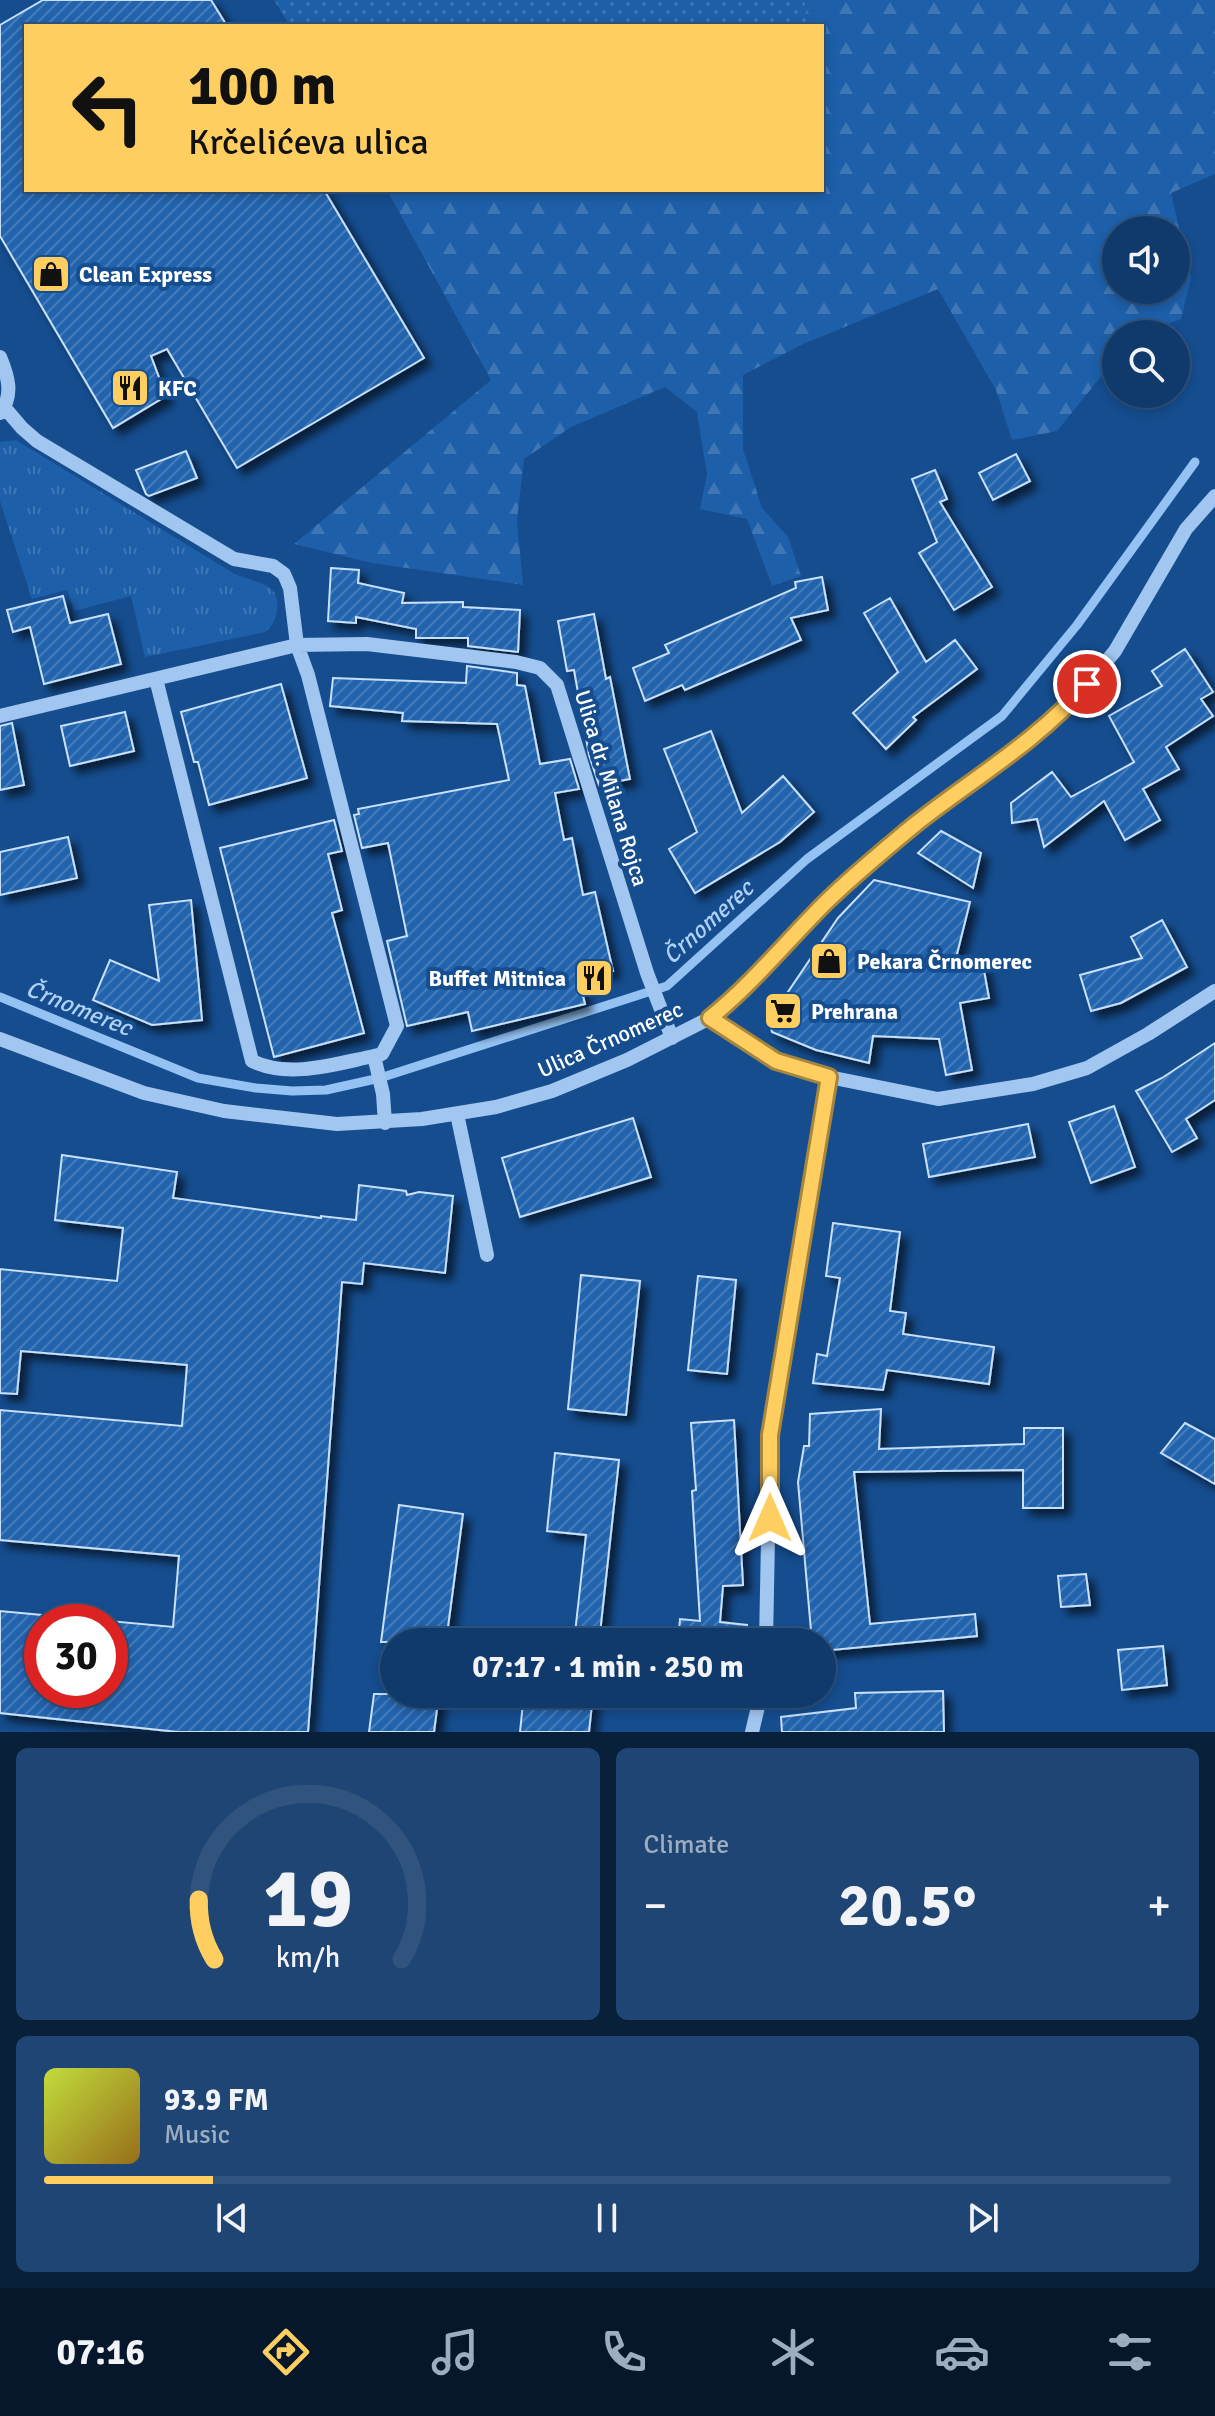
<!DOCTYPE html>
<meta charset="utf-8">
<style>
:root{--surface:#103a6b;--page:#1e4573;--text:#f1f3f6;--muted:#9cadc1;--line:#30547e;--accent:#ffce60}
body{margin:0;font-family:Signika,sans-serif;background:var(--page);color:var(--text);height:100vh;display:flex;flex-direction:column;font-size:30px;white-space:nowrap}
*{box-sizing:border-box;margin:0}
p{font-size:26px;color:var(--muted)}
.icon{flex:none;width:44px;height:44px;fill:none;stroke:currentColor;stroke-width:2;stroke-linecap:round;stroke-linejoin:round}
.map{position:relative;height:1732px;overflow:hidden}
.sheet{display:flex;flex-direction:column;gap:16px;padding:16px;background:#09203b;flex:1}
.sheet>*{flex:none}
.top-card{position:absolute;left:24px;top:24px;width:800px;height:168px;border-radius:0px;box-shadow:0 4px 12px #0003,0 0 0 2px var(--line);background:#ffce60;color:#111;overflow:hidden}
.buttons{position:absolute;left:1102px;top:216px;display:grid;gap:16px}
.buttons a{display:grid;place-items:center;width:88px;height:88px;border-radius:50%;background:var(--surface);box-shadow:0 4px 12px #0003,0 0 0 2px var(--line);font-size:40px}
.speed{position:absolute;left:24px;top:1604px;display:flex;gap:16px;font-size:40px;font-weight:700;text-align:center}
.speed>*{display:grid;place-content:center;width:104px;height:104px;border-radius:50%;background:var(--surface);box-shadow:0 4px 12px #0003,0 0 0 2px var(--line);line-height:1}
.speed .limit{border:12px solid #d22;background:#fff;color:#111}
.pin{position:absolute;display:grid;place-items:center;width:68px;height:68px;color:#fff;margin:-34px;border:4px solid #fff;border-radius:50%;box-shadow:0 2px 8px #0007}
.me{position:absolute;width:88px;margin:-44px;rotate:0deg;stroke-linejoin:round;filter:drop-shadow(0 0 6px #0008)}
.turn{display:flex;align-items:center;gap:28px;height:168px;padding:0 32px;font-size:36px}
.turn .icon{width:104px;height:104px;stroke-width:2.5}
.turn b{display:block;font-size:56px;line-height:68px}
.big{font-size:60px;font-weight:800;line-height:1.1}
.sheet .card{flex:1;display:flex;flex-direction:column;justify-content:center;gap:12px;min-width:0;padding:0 28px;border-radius:12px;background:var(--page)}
.sheet .dial{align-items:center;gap:0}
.dial svg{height:208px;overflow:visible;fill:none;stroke:var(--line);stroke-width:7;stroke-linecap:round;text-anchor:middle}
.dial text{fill:var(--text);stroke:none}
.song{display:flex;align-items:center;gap:24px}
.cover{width:96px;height:96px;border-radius:12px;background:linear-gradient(135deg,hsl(70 70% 55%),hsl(40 70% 35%))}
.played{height:8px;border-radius:4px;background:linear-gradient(90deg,var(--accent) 15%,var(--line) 15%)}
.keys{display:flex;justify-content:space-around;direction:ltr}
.heat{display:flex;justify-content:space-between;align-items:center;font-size:44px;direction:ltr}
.sheet .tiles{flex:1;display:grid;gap:16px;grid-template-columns:1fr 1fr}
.card:last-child{grid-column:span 2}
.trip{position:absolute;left:380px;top:1628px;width:456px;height:80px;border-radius:40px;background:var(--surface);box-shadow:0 4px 12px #0003,0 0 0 2px var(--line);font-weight:800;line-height:80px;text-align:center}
.tab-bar{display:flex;height:128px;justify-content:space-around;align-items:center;background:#06172b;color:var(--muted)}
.tab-bar .icon{width:56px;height:56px}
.tab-bar .on{color:var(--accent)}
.tab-bar b{font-size:36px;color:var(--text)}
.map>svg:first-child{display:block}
</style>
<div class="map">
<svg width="1215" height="1732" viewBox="0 0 1215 1732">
<defs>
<pattern id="grass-dots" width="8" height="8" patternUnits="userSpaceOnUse" patternTransform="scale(2)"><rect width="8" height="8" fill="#1d5fa9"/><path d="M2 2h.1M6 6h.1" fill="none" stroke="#3f77b6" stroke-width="1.8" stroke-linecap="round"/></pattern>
<pattern id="forest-firs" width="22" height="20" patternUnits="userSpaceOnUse" patternTransform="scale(2)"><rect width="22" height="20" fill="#1d5fa9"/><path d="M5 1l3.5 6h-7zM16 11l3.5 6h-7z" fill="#3f77b6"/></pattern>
<pattern id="park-tufts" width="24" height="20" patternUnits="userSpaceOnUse" patternTransform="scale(2)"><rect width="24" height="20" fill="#1d5fa9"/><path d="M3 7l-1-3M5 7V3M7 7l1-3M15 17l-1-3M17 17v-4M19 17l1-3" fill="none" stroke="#3f77b6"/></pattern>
<pattern id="building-hatch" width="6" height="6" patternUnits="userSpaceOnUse" patternTransform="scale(2)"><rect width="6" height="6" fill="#2364ae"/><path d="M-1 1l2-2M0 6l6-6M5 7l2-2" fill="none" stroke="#447bba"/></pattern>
<filter id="shadow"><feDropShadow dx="7" dy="7" stdDeviation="4" flood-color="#0009"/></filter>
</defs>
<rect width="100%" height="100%" fill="#154d8f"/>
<path fill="url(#grass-dots)" d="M274,0h534l-3,4 3,22h-518z"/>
<path fill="url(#forest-firs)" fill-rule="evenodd" d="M808,0h407v174l-44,19 20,85 -10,41 -41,15h-24v24l-59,73 -45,9 -16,-50 -58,-101 -135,55 -60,31v74l19,59 26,29 13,39 -29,10 -25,-67 -47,-10 7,-35 -10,-62 -32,-25 -94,40 -47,32 -7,61 6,65 -151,-22 -78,-19 197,-164 -104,-190h435v-164h-14l-3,-22zM1116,230h60v60h-60z"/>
<path fill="url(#park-tufts)" d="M16,440l217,133c18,10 49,8 44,37 -2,11 -4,15 -12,22l-120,25 -14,-61 -57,15 -7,-21 -35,9 -32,-98v-59z"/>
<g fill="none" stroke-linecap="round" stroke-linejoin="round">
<path stroke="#93c2f3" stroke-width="9" d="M0,997l198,81 58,10 36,3 34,-1 54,-12 287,-92 140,-127 195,-143 75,-91 118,-163"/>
</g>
<path fill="url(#building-hatch)" stroke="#c8e0fc" stroke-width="2" filter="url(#shadow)" d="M43,0h168l16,26h-201v164h298l100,168 -187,110 -70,-119 -16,7 15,40 -53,32 -113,-192v-211z
M186,451l11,27 -48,18 -3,-2 -10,-24z
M1016,454l14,27 -37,19 -14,-27z
M935,470l12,29 -7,3 52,85 -38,23 -35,-57 18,-11 -25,-63z
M331,568l28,2 -1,13 46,10 -2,10 61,-1v5l57,3 -2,42 -50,-6v-8h-52v-9l-60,-12v6l-28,-2z
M822,577l6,33 -37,8 10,22 -116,50 -3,-5 -37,16 -12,-33 36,-15 -4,-8 131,-57 -1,-6z
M63,596l7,27 38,-9 13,50 -77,20 -14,-57 -17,5 -6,-22z
M890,598l36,64 29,-22 22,29 -64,48 3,3 -30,29 -33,-36 45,-41 -34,-59z
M594,614l12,65 4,-2 20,102 -31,6 -10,-30 -15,-85 -7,1 -9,-50z
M1185,649l28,43 -12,7 12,17 -47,31 13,22 -36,20 17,31 -35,20 -21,-39 -60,46 -7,-28 -25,4 -1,-20 41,-31 19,25 63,-35 -25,-46 53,-30 -10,-15z
M467,666l50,7v12l8,1 15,78 30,-5 9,30 -24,4 9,47 8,-2 11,57 12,-3 18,79 -34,8 6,25 -113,27 -4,-19 -61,14 -20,-85 20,-5 -19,-93 -26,5 -8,-33 5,-1 -1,-5 151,-29 -12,-56 -95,-3 1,-8 -73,-7 3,-28 133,5z
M281,684l26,94 -98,27 -11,-43h-4l-13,-50z
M125,712l9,39 -64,15 -9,-40z
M12,723l12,62 -24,5v-64z
M711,731l31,82 41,-37 31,36 -34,30 -85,51 -26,-44 28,-17 -33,-83z
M334,820l8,31 -14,3 14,56 -10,3 32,120 -90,24 -54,-209z
M941,831l40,22 -8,35 -55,-35z
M68,837l9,41 -77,17v-43z
M874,880l96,22 -17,68 30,-5 6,33 -29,5 12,67 -26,5 -7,-36 -66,-3 -4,27 -53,-13 -44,-18 -3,-12 69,-102z
M191,900l11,120 -50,5 -59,-25 17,-40 49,21 -10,-76z
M1162,920l25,47 -66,36 -30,8 -11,-36 62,-17 -11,-21z
M1215,1043v57l-29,19 11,19 -25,14 -36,-61 26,-13z
M1114,1106l21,61 -44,16 -22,-61z
M633,1118l18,59 -131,40 -18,-59z
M1028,1124l7,33 -106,20 -6,-33z
M62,1155l115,17 -4,26 148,20v-2l35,4 3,-35 47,6 1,4 12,-3 34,4 -8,77 -81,-10 -2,21 -20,-2 -34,450h-130l-178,-19v-102l42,4v75h68v-69l63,6 6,-71 -179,-16v-130l182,16 5,-61 -166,-14 -4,43 -17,-1v-124l117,12 6,-53 -68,-8z
M833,1223l67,9 -10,79 16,2 -3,21 91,13 -5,37 -102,-14 -4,20 -70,-7 4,-29 10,2 13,-78 -14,-2z
M581,1275l59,6 -14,134 -58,-6z
M698,1276l38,4 -9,94 -39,-4z
M881,1409l-2,40 145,-5v-16h39v80h-40v-38l-169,2 16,152 105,-10 2,22 -155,15v-9h-10l-14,-160 6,-36h5l1,-32z
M734,1420l9,165 -20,1 -3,36 27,3 -1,17h-68l2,-23 20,2 -8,-130 4,-1 -5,-67z
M1185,1423l30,16v45l-54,-31z
M555,1453l64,7 -20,182h-25l12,-107 -39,-4z
M399,1505l64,9 -17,128h-65z
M1086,1574l4,31 -29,2 -3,-31z
M1163,1646l4,39 -45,5 -4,-40z
M943,1691l1,41h-162l-1,-15 75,-9 -1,-15z
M374,1694h65l-5,38h-65z
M568,1694h25l-4,38h-69l3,-29 44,5z"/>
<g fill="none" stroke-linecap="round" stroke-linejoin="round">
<path stroke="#a1c6f0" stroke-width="14" d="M0,357c8,19 14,38 0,56
M5,408l17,20 15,13 197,118 39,7 11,8 6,14 7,57 11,30 89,351 -15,28 -8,2 9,38 2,29
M156,679l96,382c37,18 83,3 122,-5
M0,716l297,-71 70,-1 149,18 24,6 17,17 90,288 25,65
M710,1018l66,43 53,16 109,22 95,-15 54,-16 61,-34 67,-43
M0,1039l144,54 80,18 113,13 85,-5 74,-12 56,-16 75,-31 83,-42 30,-25 88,-92 85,-75 99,-72 61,-53 42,-50 71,-122 29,-33
M457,1114l30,141
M766,1642l4,-207 59,-358
M752,1732l9,-38"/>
</g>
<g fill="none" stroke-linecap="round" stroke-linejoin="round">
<g stroke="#a6863e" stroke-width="20">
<path id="route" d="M770,1518v-83l59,-358 -53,-16 -66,-43c43,-35 77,-77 116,-116 27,-26 58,-52 87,-76 59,-47 124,-84 174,-142"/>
</g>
<use href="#route" stroke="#ffce60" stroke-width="14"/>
</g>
<defs>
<g id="shop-square" transform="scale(2)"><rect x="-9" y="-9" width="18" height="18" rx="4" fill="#ffce60" stroke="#154d8f"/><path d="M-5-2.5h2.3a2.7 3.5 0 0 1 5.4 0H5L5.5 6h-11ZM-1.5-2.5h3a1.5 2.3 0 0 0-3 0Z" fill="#111"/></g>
<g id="restaurant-square" transform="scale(2)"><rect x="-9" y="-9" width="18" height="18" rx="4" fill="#ffce60" stroke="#154d8f"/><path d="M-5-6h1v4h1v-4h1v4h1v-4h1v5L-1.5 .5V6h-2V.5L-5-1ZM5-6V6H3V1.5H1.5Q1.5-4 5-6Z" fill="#111"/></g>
<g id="supermarket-square" transform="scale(2)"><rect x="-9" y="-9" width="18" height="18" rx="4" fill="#ffce60" stroke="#154d8f"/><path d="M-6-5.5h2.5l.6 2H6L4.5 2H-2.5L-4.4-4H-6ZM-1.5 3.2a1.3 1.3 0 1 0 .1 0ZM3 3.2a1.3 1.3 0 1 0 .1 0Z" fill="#111"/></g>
</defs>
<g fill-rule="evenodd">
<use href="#shop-square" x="51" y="274"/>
<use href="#restaurant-square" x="130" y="388"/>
<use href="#shop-square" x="829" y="961"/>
<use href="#restaurant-square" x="594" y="978"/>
<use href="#supermarket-square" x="783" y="1011"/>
</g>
<g text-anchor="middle" stroke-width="8" stroke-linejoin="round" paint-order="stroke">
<g font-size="22" font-weight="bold" fill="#fff" stroke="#154d8f" text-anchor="start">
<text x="79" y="282">Clean Express</text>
<text x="158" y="396">KFC</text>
<text x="857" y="969">Pekara Črnomerec</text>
<text x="566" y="986" text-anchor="end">Buffet Mitnica</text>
<text x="811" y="1019">Prehrana</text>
</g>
<g font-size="22" fill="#fff" stroke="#154d8f">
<text transform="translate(612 788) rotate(73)" y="8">Ulica dr. Milana Rojca</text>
<text transform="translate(610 1039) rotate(-24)" y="8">Ulica Črnomerec</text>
</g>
<g font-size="24" font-style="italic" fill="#add0f7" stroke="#154d8f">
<text transform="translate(708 922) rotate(-42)" y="8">Črnomerec</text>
<text transform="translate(79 1008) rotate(22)" y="8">Črnomerec</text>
</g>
</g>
</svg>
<div class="buttons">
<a><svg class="icon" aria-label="sound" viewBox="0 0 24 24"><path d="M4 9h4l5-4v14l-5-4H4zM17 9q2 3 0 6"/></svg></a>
<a><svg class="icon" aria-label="search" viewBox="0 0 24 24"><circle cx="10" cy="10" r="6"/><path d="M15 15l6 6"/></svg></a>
</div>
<div class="speed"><div class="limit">30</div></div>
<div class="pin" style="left:1087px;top:684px;background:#d93025"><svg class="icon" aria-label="arrive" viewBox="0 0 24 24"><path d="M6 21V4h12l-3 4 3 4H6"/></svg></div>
<svg class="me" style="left:770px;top:1518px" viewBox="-20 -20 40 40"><path d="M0-17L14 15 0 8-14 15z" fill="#ffce60" stroke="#fff" stroke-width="4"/></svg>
<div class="trip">07:17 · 1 min · 250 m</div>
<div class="top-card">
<div class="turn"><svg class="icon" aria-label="left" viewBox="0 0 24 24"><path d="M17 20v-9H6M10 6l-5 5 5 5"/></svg><div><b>100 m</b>Krčelićeva ulica</div></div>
</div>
</div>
<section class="sheet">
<div class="tiles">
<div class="card dial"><svg viewBox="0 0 100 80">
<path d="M14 69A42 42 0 1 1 86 69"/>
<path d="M14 69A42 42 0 0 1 8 46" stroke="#ffce60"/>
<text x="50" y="56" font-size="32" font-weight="700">19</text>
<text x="50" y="72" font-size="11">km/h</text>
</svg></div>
<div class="card"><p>Climate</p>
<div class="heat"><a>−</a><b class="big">20.5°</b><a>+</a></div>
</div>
<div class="card">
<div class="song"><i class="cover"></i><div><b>93.9 FM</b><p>Music</p></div></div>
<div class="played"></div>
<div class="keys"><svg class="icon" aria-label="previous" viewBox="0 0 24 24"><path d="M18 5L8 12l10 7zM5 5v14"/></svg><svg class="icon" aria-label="pause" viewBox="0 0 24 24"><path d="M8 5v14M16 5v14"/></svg><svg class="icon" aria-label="next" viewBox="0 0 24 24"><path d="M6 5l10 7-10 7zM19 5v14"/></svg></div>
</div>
</div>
</section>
<nav class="tab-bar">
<b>07:16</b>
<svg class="icon on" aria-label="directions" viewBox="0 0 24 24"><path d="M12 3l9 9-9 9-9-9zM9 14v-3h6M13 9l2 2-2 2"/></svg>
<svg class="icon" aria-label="music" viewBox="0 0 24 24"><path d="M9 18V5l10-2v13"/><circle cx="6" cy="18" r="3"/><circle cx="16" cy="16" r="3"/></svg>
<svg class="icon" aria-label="phone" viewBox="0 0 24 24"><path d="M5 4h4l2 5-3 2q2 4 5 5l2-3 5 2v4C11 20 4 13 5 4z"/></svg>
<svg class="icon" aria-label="climate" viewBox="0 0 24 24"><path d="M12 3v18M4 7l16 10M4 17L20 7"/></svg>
<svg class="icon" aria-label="car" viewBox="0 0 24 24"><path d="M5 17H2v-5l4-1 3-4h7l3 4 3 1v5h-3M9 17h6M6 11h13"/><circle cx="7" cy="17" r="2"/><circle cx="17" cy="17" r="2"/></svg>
<svg class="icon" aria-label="filters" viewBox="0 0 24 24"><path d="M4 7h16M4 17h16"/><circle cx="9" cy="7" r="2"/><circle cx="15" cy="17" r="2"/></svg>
</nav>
